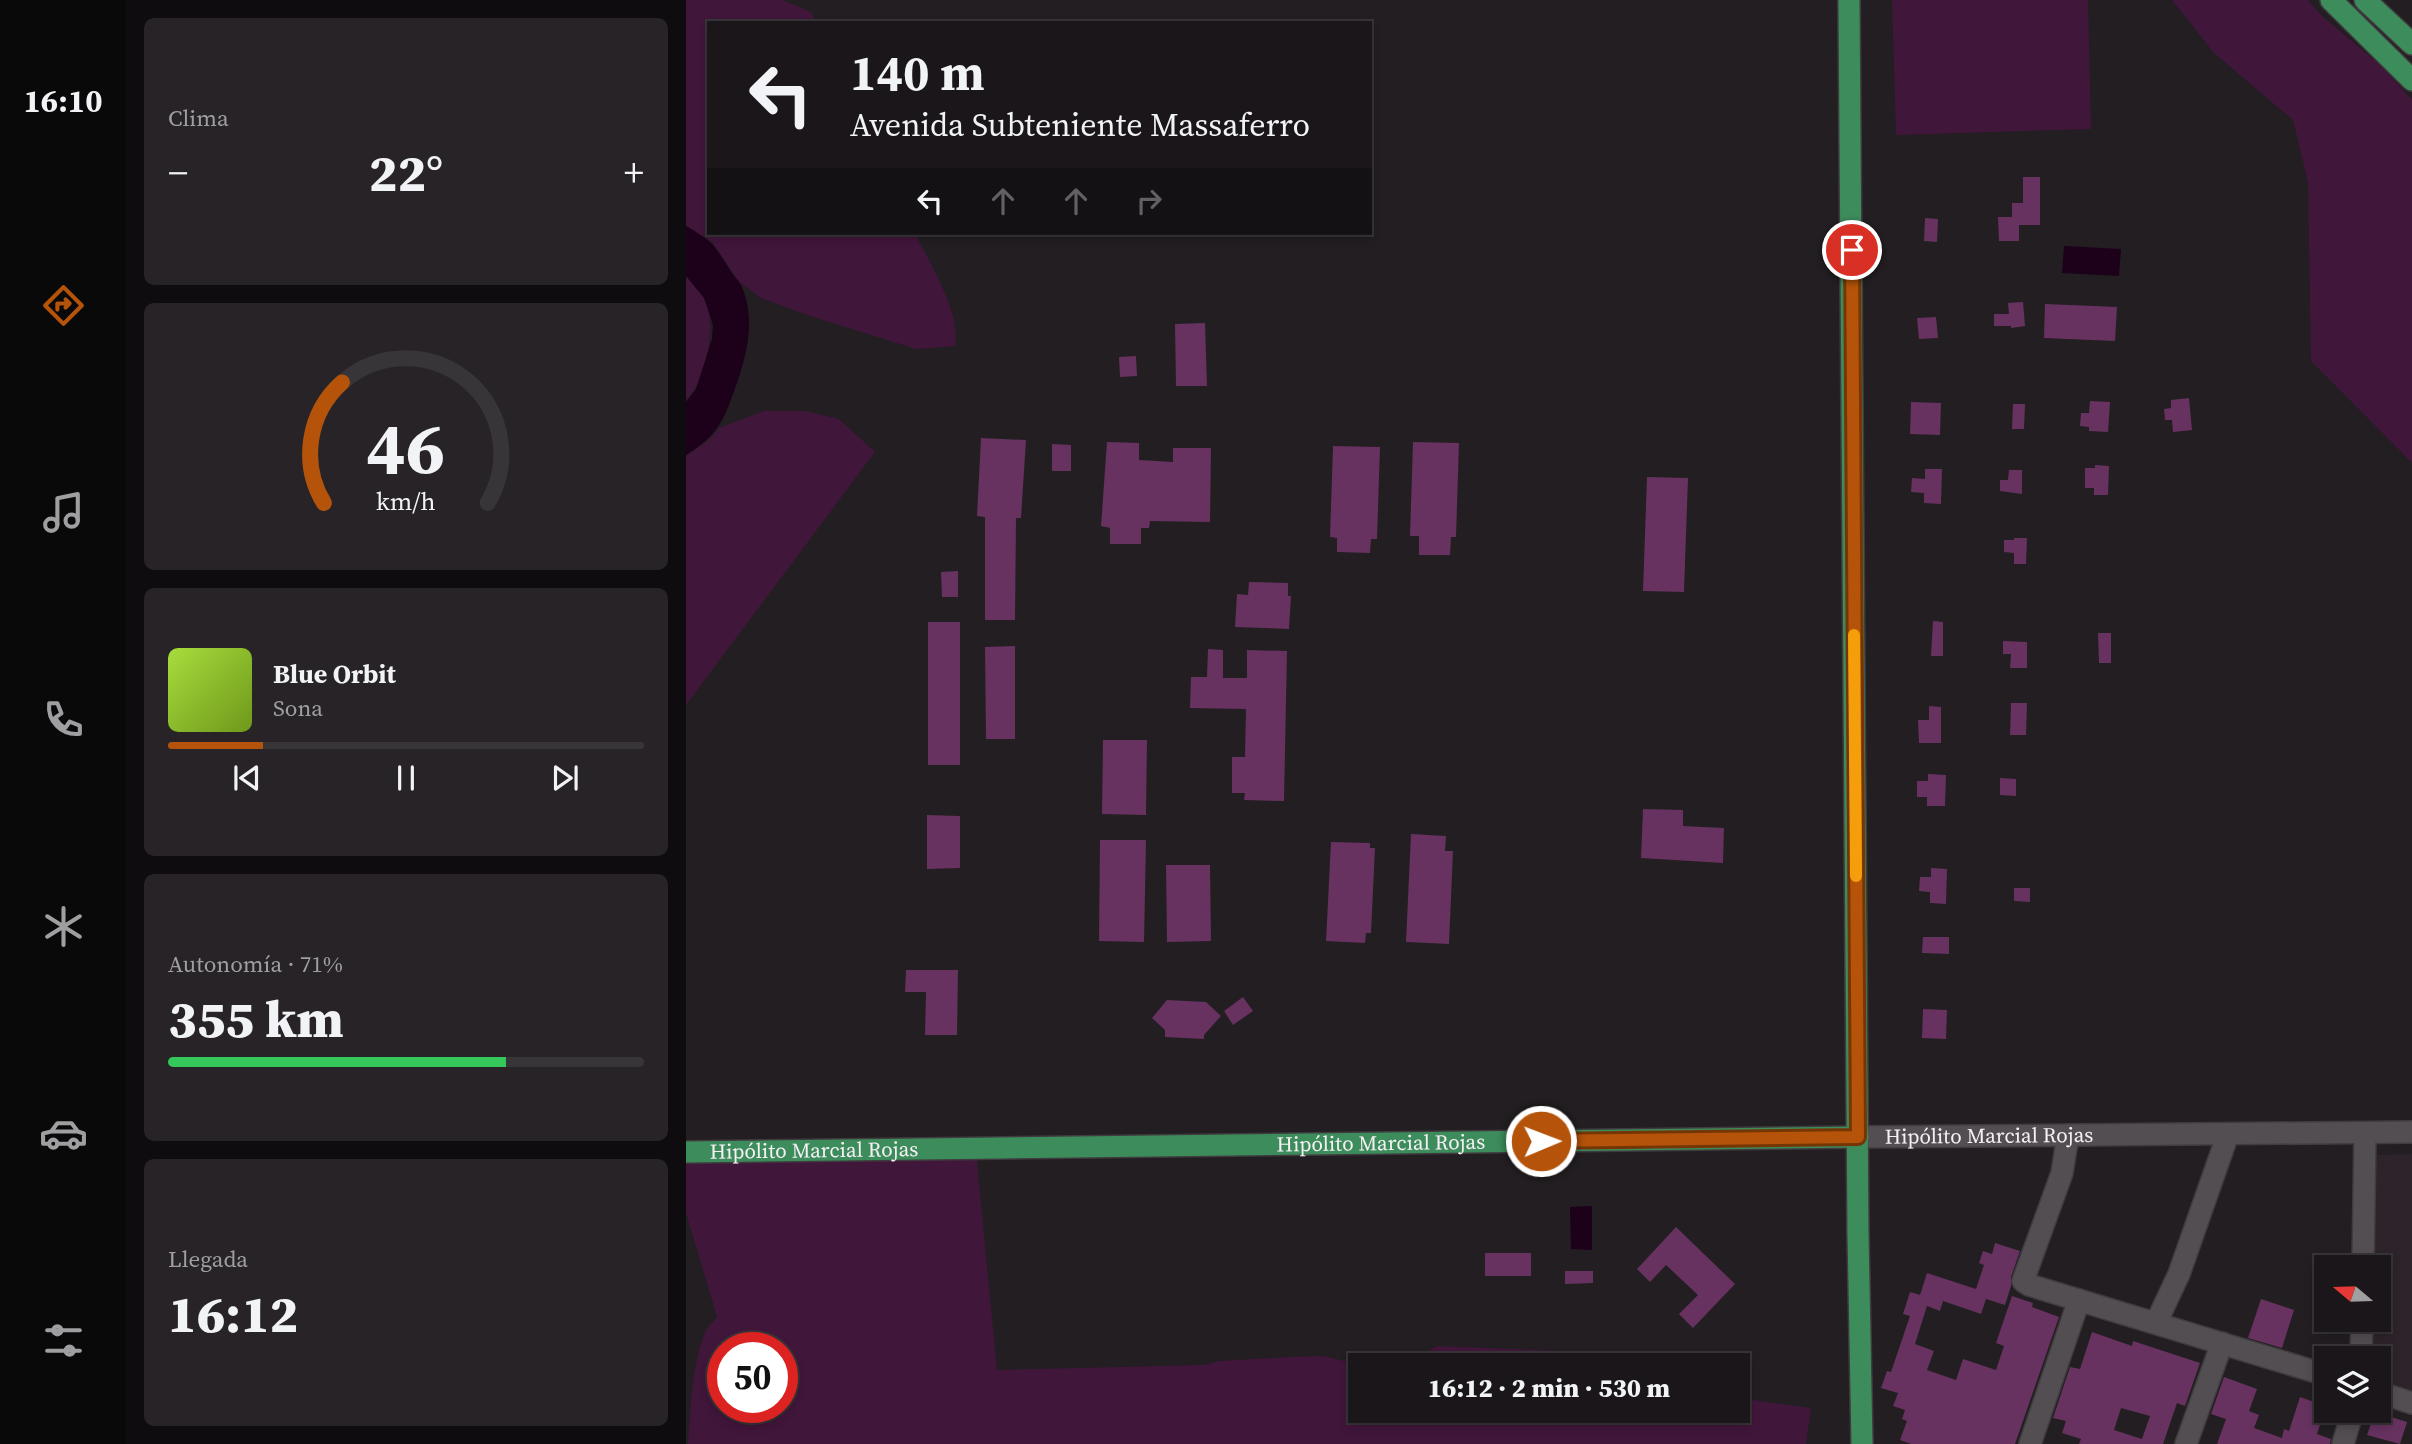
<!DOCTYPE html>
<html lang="es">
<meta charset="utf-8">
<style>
:root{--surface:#1a1619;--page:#272326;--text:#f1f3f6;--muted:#9f9fa2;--line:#383538;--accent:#b45309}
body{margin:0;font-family:"Source Serif 4",serif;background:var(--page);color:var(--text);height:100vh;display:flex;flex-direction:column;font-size:26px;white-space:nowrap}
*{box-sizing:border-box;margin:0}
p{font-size:23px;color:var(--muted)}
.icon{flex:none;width:38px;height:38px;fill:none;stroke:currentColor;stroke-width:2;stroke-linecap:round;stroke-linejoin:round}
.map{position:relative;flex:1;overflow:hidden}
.details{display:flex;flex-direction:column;gap:18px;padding:18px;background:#0e0c0e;width:560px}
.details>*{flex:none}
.banner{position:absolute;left:21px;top:21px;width:665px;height:214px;border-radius:0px;box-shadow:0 4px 10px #0003,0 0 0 2px var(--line);background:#1a1619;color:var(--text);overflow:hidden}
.needle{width:46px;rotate:289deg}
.controls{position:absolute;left:1628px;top:1255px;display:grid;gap:14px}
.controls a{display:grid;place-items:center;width:77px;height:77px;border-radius:0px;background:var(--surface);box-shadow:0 4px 10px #0003,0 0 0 2px var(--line);font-size:35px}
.speed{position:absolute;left:21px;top:1332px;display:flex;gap:14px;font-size:35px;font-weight:700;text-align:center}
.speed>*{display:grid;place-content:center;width:91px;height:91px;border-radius:50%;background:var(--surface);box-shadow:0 4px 10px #0003,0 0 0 2px var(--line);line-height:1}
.speed .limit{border:10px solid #d22;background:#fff;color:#111}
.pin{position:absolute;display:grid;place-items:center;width:60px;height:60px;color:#fff;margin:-30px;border:4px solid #fff;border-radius:50%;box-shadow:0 2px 7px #0007}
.me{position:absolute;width:77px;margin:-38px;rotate:89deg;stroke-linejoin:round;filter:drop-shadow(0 0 5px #0008)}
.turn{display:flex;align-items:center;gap:24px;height:147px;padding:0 28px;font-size:32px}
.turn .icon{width:91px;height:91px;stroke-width:2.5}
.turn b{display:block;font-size:49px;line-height:60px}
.lanes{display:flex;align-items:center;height:66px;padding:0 28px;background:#0003;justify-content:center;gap:35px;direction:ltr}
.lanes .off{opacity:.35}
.big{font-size:52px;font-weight:800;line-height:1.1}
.details .widget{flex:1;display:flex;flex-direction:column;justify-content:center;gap:10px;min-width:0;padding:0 24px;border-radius:10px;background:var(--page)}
.details .dial{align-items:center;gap:0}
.dial svg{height:182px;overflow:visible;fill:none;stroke:var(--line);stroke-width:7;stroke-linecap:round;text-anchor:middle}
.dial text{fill:var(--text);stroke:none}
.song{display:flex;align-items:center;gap:21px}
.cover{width:84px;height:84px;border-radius:10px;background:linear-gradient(135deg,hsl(80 70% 55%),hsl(80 70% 35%))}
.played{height:7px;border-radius:4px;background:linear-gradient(90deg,var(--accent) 20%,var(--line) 20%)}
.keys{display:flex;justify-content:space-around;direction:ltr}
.heat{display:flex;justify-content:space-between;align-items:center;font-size:38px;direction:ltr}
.charge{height:10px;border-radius:5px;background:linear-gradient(90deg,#34c759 71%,var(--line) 0)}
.trip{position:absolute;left:662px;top:1353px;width:402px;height:70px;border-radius:0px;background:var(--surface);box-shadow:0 4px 10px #0003,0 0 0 2px var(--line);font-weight:800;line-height:70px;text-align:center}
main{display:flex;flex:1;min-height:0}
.tabs{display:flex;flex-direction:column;width:126px;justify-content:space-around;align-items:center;background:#0a090a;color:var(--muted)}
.tabs .icon{width:49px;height:49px}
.tabs .active{color:var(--accent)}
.tabs b{font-size:32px;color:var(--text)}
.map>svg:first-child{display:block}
</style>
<main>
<nav class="tabs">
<b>16:10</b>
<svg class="icon active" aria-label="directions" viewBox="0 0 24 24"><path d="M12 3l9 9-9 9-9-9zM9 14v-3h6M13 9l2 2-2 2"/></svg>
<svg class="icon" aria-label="music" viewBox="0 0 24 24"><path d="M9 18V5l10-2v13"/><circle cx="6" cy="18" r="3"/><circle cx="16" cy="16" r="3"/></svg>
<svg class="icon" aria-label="phone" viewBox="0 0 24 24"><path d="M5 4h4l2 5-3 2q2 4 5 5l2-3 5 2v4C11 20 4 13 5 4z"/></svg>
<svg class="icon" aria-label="climate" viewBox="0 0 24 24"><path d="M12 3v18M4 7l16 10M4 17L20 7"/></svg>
<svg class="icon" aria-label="car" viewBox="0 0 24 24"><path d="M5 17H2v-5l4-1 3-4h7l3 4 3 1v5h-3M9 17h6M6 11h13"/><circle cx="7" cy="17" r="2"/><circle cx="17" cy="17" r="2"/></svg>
<svg class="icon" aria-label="filters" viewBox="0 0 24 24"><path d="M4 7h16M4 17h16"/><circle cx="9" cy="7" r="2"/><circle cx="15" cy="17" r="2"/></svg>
</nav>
<section class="details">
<div class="widget"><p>Clima</p>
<div class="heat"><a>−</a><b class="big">22°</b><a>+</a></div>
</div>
<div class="widget dial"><svg viewBox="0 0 100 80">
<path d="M14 69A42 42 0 1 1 86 69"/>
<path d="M14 69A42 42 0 0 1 22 16" stroke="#b45309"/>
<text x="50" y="56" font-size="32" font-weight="700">46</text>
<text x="50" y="72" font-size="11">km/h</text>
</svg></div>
<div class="widget">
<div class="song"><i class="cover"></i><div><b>Blue Orbit</b><p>Sona</p></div></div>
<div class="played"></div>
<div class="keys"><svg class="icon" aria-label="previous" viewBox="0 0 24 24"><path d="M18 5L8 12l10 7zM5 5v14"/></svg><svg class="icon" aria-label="pause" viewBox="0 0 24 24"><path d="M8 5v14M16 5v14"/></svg><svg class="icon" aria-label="next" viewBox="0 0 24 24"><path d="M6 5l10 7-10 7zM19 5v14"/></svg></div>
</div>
<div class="widget"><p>Autonomía · 71%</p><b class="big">355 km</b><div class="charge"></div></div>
<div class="widget"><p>Llegada</p><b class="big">16:12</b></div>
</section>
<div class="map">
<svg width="1726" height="1444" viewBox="0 0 1726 1444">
<rect width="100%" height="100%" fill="#221e21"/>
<path fill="#2d232b" d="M1726,1154v238l-34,-10v-24h-10l-1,-38h11v-53h-10l1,-112z"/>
<path fill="#41163b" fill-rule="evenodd" d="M0,0h96l29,12 5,11h-107v210h206c14,29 47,81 40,113l-39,3 -109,-34 -46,-17 -22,-16 -27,-40 -26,-16z
M1206,0h196l3,129 -195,6z
M1486,0h136l12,14 61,52 31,34v363l-101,-102 -3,-179 -15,-62 -79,-67z
M0,276c10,10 21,22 23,36 4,27 -4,69 -23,88z
M78,411h41l34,8 36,33 -189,253v-249l24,-17 9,-11z
M0,1149l290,3 21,218 206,-5 17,-4 70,-4 33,-1 38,9 49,-3 27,-16 126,5 24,4 14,7v3h-241v45h378v-12l73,10 -5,36h-1118c3,-37 3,-74 16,-109 2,-7 9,-13 13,-18l-31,-104zM37,1348h59v59h-59z"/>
<path fill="#1d001a" d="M0,226c27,16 28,18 44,44 3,5 7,9 10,13 16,32 8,68 -3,100 -13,36 -17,51 -51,72v-53l10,-13 16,-50 1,-14 -9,-27 -18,-22z
M1378,246l57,3 -2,27 -57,-3z
M906,1206v44l-21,-1 -1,-42z"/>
<path fill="#673260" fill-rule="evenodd" d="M1337,177h17v48h-21v16h-20l-1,-24h14v-14h11z
M1239,218l13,1 -1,23 -13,-1z
M1337,302l2,24 -14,2v-2h-17v-12h15l-1,-11z
M1359,304l72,3 -2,34 -71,-3z
M1250,317l2,21 -19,1 -2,-21z
M519,323l2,63h-31l-1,-62z
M450,356l1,20 -17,1 -1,-20z
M1503,398l3,32 -19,2 -1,-12h-7l-1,-11 7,-1v-8z
M1404,401l20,1 -2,30 -19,-1v-4l-9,-1 1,-13h8z
M1225,402l30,1 -1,32 -30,-1z
M1327,404h12l-1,25h-12z
M295,438l45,2 -5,78h-5l-1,102h-30v-103l-8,-1z
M421,442l32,1v17l34,2v-14h38l-1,74 -60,-1 -1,7h-8v16h-31v-16l-9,-2z
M727,442l46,1 -3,94h-5l-1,18h-31v-19h-9z
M366,444l19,1v26h-19z
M647,446l47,1 -3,92h-6l-1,14 -33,-1v-14l-7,-1z
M1409,465l14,1 -1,29h-14v-7h-9v-20h10z
M1239,469h17l-1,35 -17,-1v-10l-13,-1 1,-14 13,1z
M1323,470h13v24l-22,-3v-11h8z
M961,477l41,1 -4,114 -41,-1z
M1328,538h13l-1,26h-12v-11l-10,-1v-12h10z
M272,571v26h-16l-1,-25z
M563,582l39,1v13h3l-2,33 -54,-2 2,-33 11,1z
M1247,621l10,1v34h-12z
M242,622h32v143h-32z
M1412,633h13v30h-12z
M1317,641l24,1v26h-17l1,-14h-8z
M329,646v93h-29l-1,-92z
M522,649l15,1v28h24v-28l40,1 -3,150 -40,-1 1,-7h-13v-36h13l1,-48 -56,-1 1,-31h16z
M1325,703h16l-1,32h-16z
M1243,706l12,1v36h-22l-1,-23h11z
M417,740h44l-1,75 -44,-1z
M1242,774l18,1 -1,31h-18v-9h-10v-16h11z
M1314,778l16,1v17l-16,-1z
M957,809l40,1v16l41,2 -1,35 -82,-5z
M241,815l33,1v52l-33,1z
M725,834l35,2 -1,15h8l-4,93 -43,-2z
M414,840h46l-2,102 -45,-1z
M645,842l39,1v5h5l-4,85h-5l-1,10 -39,-2z
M480,865h44l1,76 -44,1z
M1245,868l16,1 -1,35 -16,-1v-11l-11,-1 1,-14h11z
M1328,888h16v14l-16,-1z
M1237,937h26v17l-27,-1z
M220,970h52l-1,65h-32l1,-43h-21z
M557,997l10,14 -20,14 -9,-14z
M481,1000l39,2 15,14 -17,19v4l-39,-2v-7l-13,-12z
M1237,1009l24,1 -1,29 -24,-1z
M990,1227l59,57 -42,44 -14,-14 19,-19 -32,-30 -16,17 -13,-13z
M1309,1243l25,8 -9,26v9l-6,19 -19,-6 -5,15 -38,-13 -3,10 -13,-5 -12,38 19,7 -7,19 29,10 7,-21 33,11 8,-24 -8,-3 16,-47 21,7 -1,4 27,10 -44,127h-104l-11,-4 7,-19 -5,-2 3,-9 -12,-4 5,-13 -17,-5 6,-17 4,1 19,-56 -7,-2 7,-22 10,3 7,-22 49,16 8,-24 -5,-2 4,-12 9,3z
M799,1253h46v23h-46z
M879,1271h28v12l-28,1z
M1575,1299l33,11 -12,38 -34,-10z
M1406,1332l40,14 1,-5 67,22 -15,43 -8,-3 -14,41h-84l2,-5 -19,-6 4,-12 -13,-3 17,-51 10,2zM1435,1408l29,8 -8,23 -28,-9z
M1538,1377l33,12 -8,22 10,4 -5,13 28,10 2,-9 5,2 11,-34 26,9 -9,28 14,5 -1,5h-113l9,-25 -15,-5z
M1689,1412l32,10 -7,22 -33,-9z"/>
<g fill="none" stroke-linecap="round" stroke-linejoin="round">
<g stroke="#3f3b3e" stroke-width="24">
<g id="minor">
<path d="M1382,1135l-6,38 -39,108 6,4 297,90"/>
<path id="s1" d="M1172,1137l554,-5"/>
<path d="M1677,1267l2,-134"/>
<path d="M1470,1323l23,-49 49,-140"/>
<path d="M1675,1358l1,-38"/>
<path d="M1692,1392l34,11"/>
<path d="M1344,1444l49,-144"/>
<path d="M1500,1444l36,-101"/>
<path d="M1657,1444l10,-34"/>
</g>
</g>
<g stroke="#3f3b3e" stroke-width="24">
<g id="major">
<path d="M1163,0l9,1233 4,211"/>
<path d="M1645,0l81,80"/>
<path d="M1679,0l47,44"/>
<path id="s2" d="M0,1152l1172,-15"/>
</g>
</g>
<use href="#minor" stroke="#534e52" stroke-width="21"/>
<use href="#major" stroke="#3d8c5c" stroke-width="21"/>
</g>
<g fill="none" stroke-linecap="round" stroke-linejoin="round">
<g stroke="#753606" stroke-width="18">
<path id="route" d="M855,1141l317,-4 -6,-887"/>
</g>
<use href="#route" stroke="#b45309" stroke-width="12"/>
<path stroke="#f59e0b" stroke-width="12" d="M1168,635l2,241"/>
</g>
<g text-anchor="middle" stroke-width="7" stroke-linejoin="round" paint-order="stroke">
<g font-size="21" fill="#f4f0f3" stroke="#0a090a">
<text dy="7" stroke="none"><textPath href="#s1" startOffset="131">Hipólito Marcial Rojas</textPath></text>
<text dy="7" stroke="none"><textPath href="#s2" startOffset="695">Hipólito Marcial Rojas</textPath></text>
<text dy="7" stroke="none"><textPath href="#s2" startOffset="128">Hipólito Marcial Rojas</textPath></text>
</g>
</g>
</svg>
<div class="controls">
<a><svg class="needle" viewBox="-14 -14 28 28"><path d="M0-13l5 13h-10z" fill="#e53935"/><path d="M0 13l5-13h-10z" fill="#9f9fa2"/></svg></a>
<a><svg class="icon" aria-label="layers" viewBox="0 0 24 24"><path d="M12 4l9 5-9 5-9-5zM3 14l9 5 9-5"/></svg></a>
</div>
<div class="speed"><div class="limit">50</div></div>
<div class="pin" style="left:1166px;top:250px;background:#d93025"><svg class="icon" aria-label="arrive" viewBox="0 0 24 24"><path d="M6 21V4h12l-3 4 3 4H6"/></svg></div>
<svg class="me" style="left:855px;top:1141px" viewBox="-20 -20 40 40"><circle r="17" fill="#b45309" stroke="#fff" stroke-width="3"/><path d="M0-11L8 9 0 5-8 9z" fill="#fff"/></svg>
<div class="trip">16:12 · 2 min · 530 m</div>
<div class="banner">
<div class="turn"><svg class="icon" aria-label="left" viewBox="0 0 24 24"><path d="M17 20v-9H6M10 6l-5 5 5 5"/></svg><div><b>140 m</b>Avenida Subteniente Massaferro</div></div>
<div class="lanes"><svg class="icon" aria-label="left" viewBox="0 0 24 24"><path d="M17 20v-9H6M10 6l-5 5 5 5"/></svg><svg class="icon off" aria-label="ahead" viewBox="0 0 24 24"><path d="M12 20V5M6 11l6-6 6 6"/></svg><svg class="icon off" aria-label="ahead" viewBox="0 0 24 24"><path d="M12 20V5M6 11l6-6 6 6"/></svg><svg class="icon off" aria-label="right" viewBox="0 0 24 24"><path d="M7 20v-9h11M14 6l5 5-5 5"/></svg></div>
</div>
</div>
</main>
